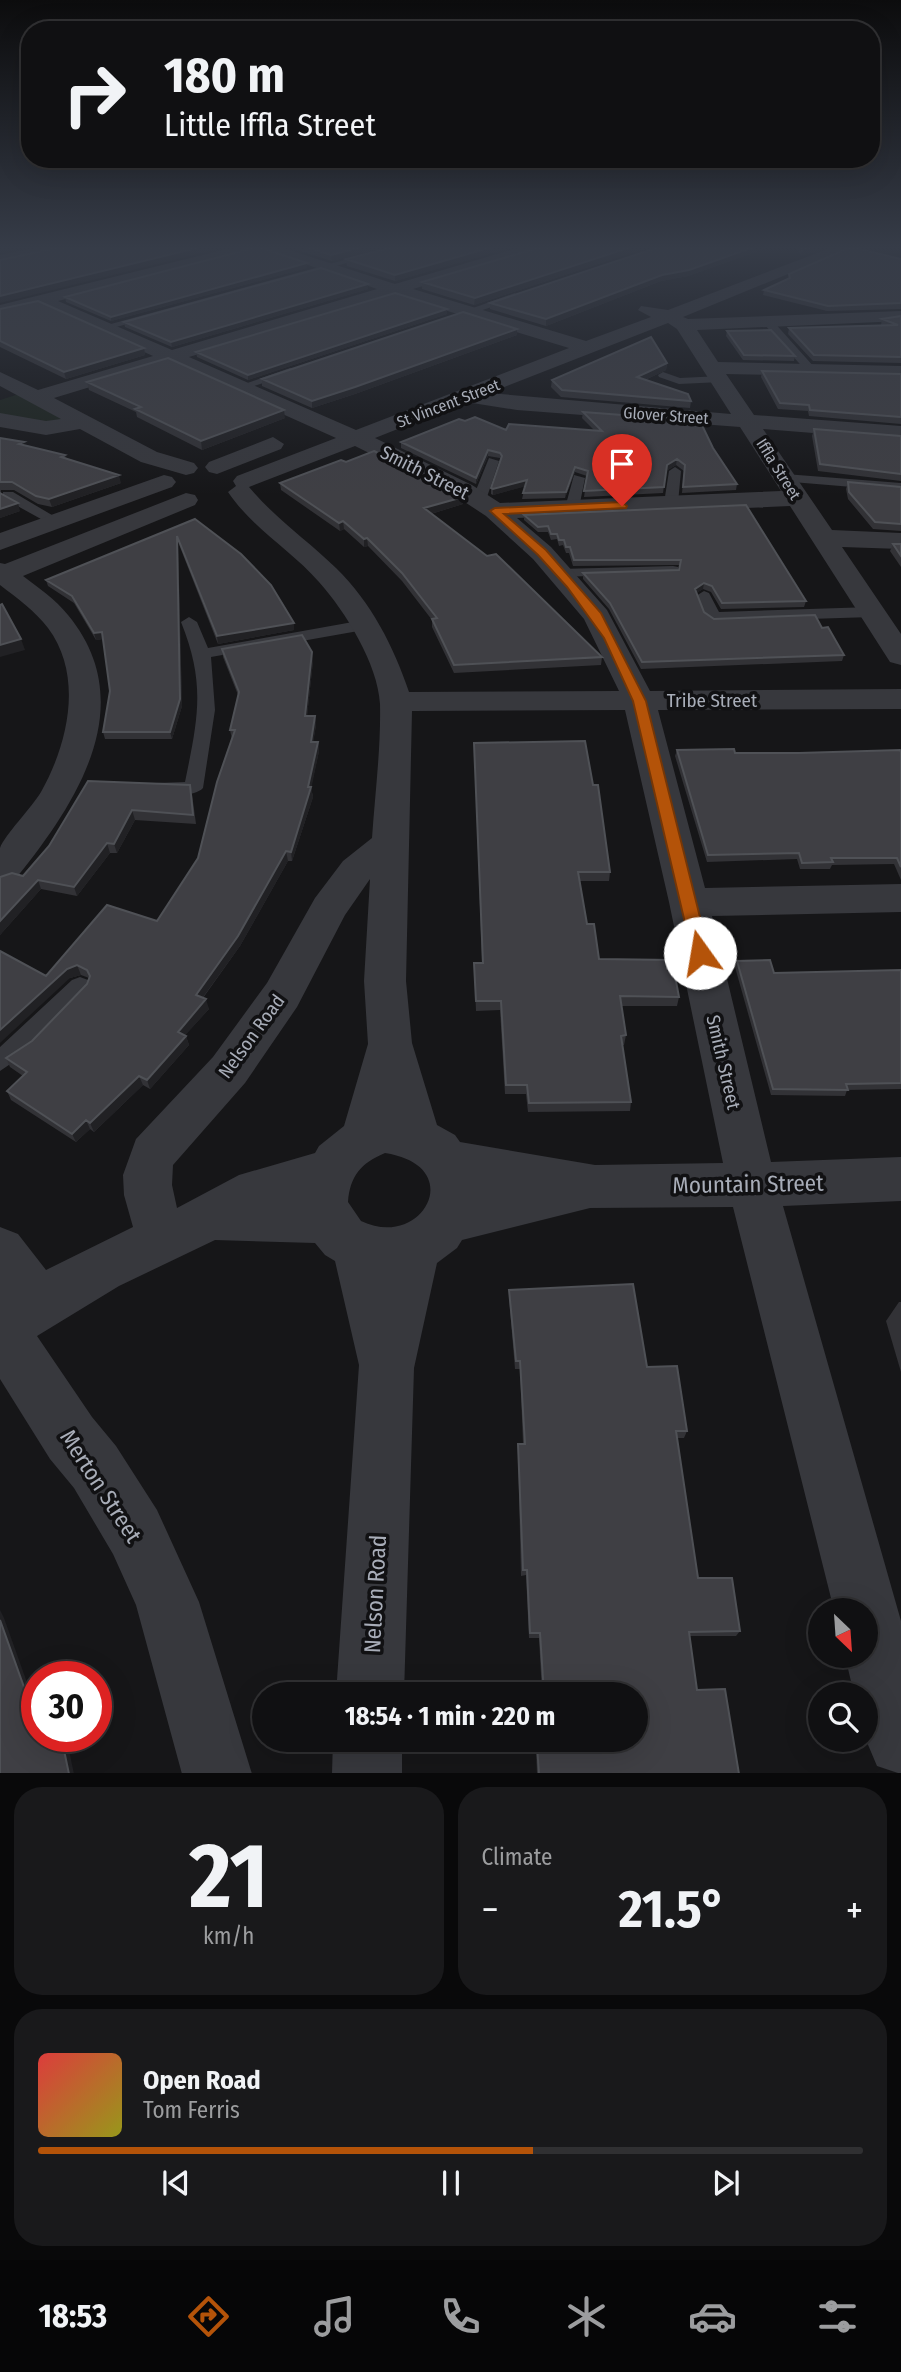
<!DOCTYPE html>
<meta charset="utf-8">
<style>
:root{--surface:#101012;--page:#19191b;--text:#f1f3f6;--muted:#9c9d9f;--line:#303032;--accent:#b45309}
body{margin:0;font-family:"Fira Sans Condensed",sans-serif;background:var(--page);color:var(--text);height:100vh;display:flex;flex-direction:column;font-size:26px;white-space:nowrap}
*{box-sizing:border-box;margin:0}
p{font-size:23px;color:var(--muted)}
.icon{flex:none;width:38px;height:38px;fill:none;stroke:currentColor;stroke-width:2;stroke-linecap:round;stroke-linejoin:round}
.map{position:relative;height:1773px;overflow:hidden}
.details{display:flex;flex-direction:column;gap:14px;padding:14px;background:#09090a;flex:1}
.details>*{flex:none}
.banner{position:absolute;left:21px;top:21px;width:859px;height:147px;border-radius:28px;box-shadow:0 7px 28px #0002,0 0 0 2px var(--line);background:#101012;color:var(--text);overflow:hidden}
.needle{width:46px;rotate:155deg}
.controls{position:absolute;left:808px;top:1598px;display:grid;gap:14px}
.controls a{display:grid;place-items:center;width:70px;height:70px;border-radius:50%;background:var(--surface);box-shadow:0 7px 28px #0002,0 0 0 2px var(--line);font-size:35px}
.speed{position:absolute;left:21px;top:1661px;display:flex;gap:14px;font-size:35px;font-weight:700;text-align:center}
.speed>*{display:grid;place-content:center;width:91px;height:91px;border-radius:50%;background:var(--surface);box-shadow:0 7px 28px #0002,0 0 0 2px var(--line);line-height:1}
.speed .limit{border:10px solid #d22;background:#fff;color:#111}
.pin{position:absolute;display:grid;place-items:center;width:60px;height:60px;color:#fff;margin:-72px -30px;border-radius:50% 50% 50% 0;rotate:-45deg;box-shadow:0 0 7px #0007}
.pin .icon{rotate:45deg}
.me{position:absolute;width:77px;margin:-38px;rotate:347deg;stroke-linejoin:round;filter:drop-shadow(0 0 5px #0008)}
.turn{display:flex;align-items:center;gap:24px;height:147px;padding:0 28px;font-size:32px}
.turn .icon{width:91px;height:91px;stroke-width:2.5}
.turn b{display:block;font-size:49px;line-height:60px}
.big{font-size:52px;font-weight:700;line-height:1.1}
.details .widget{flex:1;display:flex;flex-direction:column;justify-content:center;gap:10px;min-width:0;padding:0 24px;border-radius:28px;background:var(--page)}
.details .dial{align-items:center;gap:0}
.dial b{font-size:91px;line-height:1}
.song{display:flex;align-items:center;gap:21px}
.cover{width:84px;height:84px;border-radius:10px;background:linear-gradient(135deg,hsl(0 70% 55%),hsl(60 70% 35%))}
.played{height:7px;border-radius:4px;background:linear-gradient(90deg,var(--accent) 60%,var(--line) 60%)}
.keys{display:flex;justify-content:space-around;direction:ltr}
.heat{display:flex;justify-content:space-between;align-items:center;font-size:38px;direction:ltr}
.details .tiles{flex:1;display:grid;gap:14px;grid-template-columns:1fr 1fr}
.widget:last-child{grid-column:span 2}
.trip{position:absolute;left:252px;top:1682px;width:396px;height:70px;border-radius:35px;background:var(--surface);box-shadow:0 7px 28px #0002,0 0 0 2px var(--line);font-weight:700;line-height:70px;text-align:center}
.dock{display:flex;height:112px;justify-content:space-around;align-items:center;background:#060607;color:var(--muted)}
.dock .icon{width:49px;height:49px}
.dock .selected{color:var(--accent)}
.dock b{font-size:32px;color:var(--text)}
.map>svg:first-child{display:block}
</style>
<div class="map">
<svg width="901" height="1774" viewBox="0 0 901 1774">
<rect width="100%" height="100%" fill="#161618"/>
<path fill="#1c231d" d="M19,394l48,27 -16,4 -51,-10v-15z"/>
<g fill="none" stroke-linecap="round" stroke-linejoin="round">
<path fill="#37383d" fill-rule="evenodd" d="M392,247h12l-295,82 -9,-2z
M515,293l3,5 -62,21 -8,-2z
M764,320h8l43,48v4h-8l-43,-48z
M290,368l4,1v4l-52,17 -6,-3z
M663,372l17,6 41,-2 6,3 -6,3 -42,2 -20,-7 -1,-2z
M489,458l10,3 -13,39 -12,3 -2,-3z
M675,467l6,4 -3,32 -7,4 -7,-4 5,-32z
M785,474l116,9v8l-121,-10v-6z
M574,475l11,3 -6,30 -7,4 -7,-4z
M3,492h10l49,29 -12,3 -47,-26z
M673,566l5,1v6l-118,4 -7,-4 7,-4z
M704,591l5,2 10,19 153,-5 8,5 -8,5 -159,5 -8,-5 -9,-21z
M189,617l8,5 11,26 156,-28 8,5 -8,5 -153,27 4,53 -12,78c-9,10 -42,9 -51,-1l3,-4 30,-1c13,-64 21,-98 -4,-160z
M80,977l8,3 3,6 -3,6 -54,56 -34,23v-24l72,-67z"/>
<path fill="#37383d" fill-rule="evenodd" d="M40,247h27l-3,3 -64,15v-10z
M235,247h45l115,37 126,-37h22l-2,3 -128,39 173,52 65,-24 -13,-7 3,-4 27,4 165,-63h21l-171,70 5,2 213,-8v10l-204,9 21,32 183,4v12l-175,-4 28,41 147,11v14l-138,-11 69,101 69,3v16l-59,-2 59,87v31l-11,-3 -100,-156 -273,12 34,29 56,63 43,81 251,-2v20l-243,1 47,178 196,-4v28l-189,4 59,246 130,-5v44l-118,5 118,415v153l-24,-8 -11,-26v-46h-12l-9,-38h21v-46h-32l-101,-403 -143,1 -128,32 -5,8 -20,15 -23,105 -10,326h-68l23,-329 -24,-104 -10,-6 -10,-12 -100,-3 -96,46 -82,50 55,81 24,29 41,64 42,92 53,172h-70l-46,-169 -23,-51 -39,-66 -24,-29 -50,-80v-152l18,7 28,36 87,-43 -9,-32 -1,-20 13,-36 77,-82 54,-74 48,-85 28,-37 29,-23c3,-44 9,-90 8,-134 -2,-40 -35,-93 -61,-122 -29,-33 -66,-53 -91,-90l8,-6 -3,-5 4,-5 99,-38 -167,-75 -115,35 103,54 37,11 4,5 -4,5 -8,2 -45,-13 -61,-33 -34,6 -46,-8v-14l46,8 15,-2 -61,-33v-14l38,18 115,-34 -113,-51 -40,10v-10zM259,248l118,41 -205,61 -114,-49zM395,295l174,53 -213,82 -167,-73zM668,323l9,6 54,85 -242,-21zM466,402l51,8 223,17 41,64 -281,12 -28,-18 -97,-47zM355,446l99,49 32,21 47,43 51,60 35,72 -210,1c-15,-45 -38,-90 -73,-124 -30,-29 -59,-48 -87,-81zM625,710l44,192 54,261 -128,2 -135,-23 -5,-7 -18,-10 -25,-82 -6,-62 6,-270zM370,879l-6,102 4,63 -24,82 -25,20 -4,7 -76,22 -62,33 -5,-23 1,-20 72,-82 52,-76 48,-92zM385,1153c84,13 37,98 -24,68l-13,-19c2,-26 13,-39 37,-49z
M273,437l11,7 -3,5 -64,25 -8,-2 -4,-5 4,-5z
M164,475l8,2 4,5 -4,5 -172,63v-17z
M186,493l9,2 3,5 -3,5 -172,71c16,12 32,23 45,39 75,91 6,192 -55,267l-13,4c0,-11 0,-27 0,-38 4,-12 32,-41 41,-56 27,-48 43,-116 7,-164 -13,-17 -31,-30 -48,-43v-22l5,1z
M333,1740h69v34h-70z"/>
</g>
<path fill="#323236" d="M287,247h97l-52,14z
M393,247h120l-118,34 -48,-15 -1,-7z
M541,247h108l-175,58 -52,-16v-7z
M659,247h111l-82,29 -27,5 -115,45 -56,-17v-6z
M797,247h30l-26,9z
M901,259v50l-74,2 -64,-16 1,-5 24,-11 1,-5z
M307,263v5l-196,53 -45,-19 -1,-5z
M368,289l-196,58 -47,-20 -1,-5z
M0,309l144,39 1,7 -79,24 -66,-32z
M447,309v5l-199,66 -51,-23 -1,-5z
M901,316v47l-88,-2 -25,-27 1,-6 94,-3h-2l1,-6z
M517,329v6l-162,59 -43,14 -50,-22v-7z
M727,331l68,25 -1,5 -51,-1 -17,-24z
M667,363l-1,7 -21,10 46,21 -1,7 -129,-11 -10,-10 1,-7z
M762,371l139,3v50l-92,-8 -1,-5 -30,-2 -17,-32z
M87,382l198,36 -83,32 -65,-33 -1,-5 -47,-22z
M583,412l130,36 24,36 -1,6 -54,3 2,-22 -8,-6 -10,6 -3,22 -79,4 3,-21 -12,-4 -10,26 -43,1 3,-13 -32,9 -2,-1v-6l9,-28v-2l-12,-2 -12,28 -75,-36v-6l64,-21 41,9 89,1 -13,-13z
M814,429l87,7v45l-83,-10 -6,-35z
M0,438l25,8 40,9 1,4 55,24 -69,24 -14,-3 -24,-14h-13v4l19,17 -20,7z
M848,482l53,5v44l-28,-2 -25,-30 -2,-10z
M280,483l183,21 -32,10 171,143 -1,8 -147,8 -22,-46v-7l-30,-39 -34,-35 -4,1 -20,-18 -4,2 -59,-41z
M746,505l60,96 -2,6 -83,2 -10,-17 -8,-3 -7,4 8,19 10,7 108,9 22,27 -2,6 -201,8 -32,-60 -26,-30v-6l96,-3 1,-5 -107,1 -4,-13h-3l-3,-8 -4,1 -2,-7 -6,1 -3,-8h-10l-14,-12v-5z
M195,519l99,111 -76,14 -40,-102 4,164 -10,33h-67l-2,-7 7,-41 -7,-52 -7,1 -22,-37 -26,-17 -2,-6z
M893,544h8v23l-11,-16z
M222,649l91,12 -6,55h8l1,9 -3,17h5l1,9 -8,36 2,10 -21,64h-4l-48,85 -37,52 6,11 -24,26 1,1 3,9 -39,44 -7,-4 -49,47 -4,-3 -14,13 -65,-42 -4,-9 16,-15 -13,-9 -4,-9 26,-17 55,-57 2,-6 -8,-3 -11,3 -24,-2 111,-55 41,-63 34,-119 -2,-9 8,-35 -15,-38z
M474,743l136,129 -1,9h-29l7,43 12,35 80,38 -2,9h-56l5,29 -2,10h-2l9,57 -1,9 -102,1 -2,-18h-21l-5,-84 -24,1 -2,-48h8z
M677,750l58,3 166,-1v128l-7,-16 -62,1 -2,4h-30l-3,-10 -90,3 -32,-106z
M88,781l104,13 4,30 -61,-4 -18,33h-7l-33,43 -36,-7 -41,46v-58l23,-1 26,-30z
M737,961l37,12 127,-3v119l-54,1 -2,6 -74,-1 -36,-128z
M509,1290l138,77 40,64 -3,7h-7l21,140 42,53 -4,5h-46l7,54 42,84h-202l-1,-26 1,-3h8v-5h90v-46h-93l-3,-56h-10l-3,-63 -5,1 -3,-125v-7h5l-3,-75h-5l-6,-71z
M899,1302h2v70l-15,-51z"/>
<path fill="#212124" d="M0,247h29l-29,5z
M201,247h25l-226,56v-7z
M361,247h23l-52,14 -1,-6z
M492,247h21l-118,34v-6z
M631,247h18l-175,58 1,-7z
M754,247h16l-82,29 -27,5 -115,45v-7l116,-44z
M812,247h15l-26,9 1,-6z
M307,263v5l-196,53v-4z
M368,284v5l-196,58 -1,-5z
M447,309v5l-199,66v-5z
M517,329v6l-162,59 -43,14v-7z
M144,348l1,7 -79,24 -2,-7z
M667,363l-1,7 -30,14 1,-7z
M284,410l1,8 -83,32 -1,-9z
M488,450v6l-12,28v-6z
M677,459l-1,6 -10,6 1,-6z
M575,467v5l-10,26 1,-6z
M119,475l2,8 -69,24 -3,-8z
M527,480v6l-34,9v-6z
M463,497v7l-39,12v-8z
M18,503l2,8 -20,7v-9z
M343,521l1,8 -4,2 -1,-8z
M177,536l1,6 4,164 -10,33 -2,-7z
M367,538l1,8 -4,1v-8z
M704,583l-1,6 -10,6 2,-6z
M294,623v7l-76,14 -1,-8z
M102,632l2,7 -8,1 -2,-7z
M21,639l4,11 -25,7v-12z
M312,652l1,9 -7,64 -1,-9z
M315,716l1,9 -4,26 -1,-9z
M318,742l1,9 -8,39v-3l2,10 -21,64 -1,-9 17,-65z
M132,810l3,10 -18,33 -3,-9z
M107,843l3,10 -33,43 -3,-9z
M286,851l2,10 -48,85 -42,58 -2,-9z
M38,880l3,9 -41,46v-14z
M77,965l4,10 -11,3 -70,65v-13l67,-61z
M206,999l3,10 -29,32 -2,-9z
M186,1036l3,9 -39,44 -3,-9z
M139,1076l4,9 -49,47 -4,-9z
M86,1120l4,9 -14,13 -4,-8z
M0,1610l4,8 31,87 -6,-4 -29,-81z
M61,1736h5l8,38h-5z"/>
<path fill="#3f3f44" stroke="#4f5156" stroke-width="2" d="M62,247h139l-201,49v-36z
M258,247l49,16 -196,54 -46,-20z
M306,247h55l-30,8z
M393,247h99l-97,28 -49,-16z
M541,247h90l-156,51 -53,-16z
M659,247h95l-65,23 -27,5 -116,44 -56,-16z
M801,247h11l-10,3z
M851,247l50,12v44l-73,3 -64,-16 26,-12 -1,-4z
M321,268l47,16 -197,58 -47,-20z
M395,293l52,16 -199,66 -52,-23z
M38,301l106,47 -80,24 -64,-31v-32z
M463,312l54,17 -162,58 -43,14 -50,-22z
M901,316v41l-87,-2 -25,-27 109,-3 -16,-6z
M771,330l24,26 -51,-1 -17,-24z
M651,337l16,26 -30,14 51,17 3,7 -129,-11 -10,-10z
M168,358l116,52 -83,31 -66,-32 6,-2 -54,-25z
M762,371l139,3v43l-91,-7 -1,-5 -29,-2z
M583,412l117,9 13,27 24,36 -54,3 2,-22 -8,-6 -10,6 -3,22 -80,4 4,-20 -13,-4 -9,25 -43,1 4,-13 -34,9 -2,-1 11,-32 -2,-3 -12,-3 -12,28 -75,-36 58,-23 6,2 10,-4 31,13 3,-6 93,7z
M814,429l87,7v38l-81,-10z
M0,438l24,4 -5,2 46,11 -4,2 58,18 -70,24 -13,-3 -24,-14h-12z
M374,451l79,39 10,7 -39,11 63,48 9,-2 106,103 -148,8 -22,-46 5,-1 -35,-45 -35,-35 -3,1 -21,-18 -4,2 -59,-40 61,-23 5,2z
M848,482l53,5v37l-26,-2 -26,-30z
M0,493l18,10 -18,6z
M746,505l60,96 -84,2 -10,-17 -8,-3 -9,6 9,23 10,7 101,-4 7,13 6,-1 16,28 -202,7 -32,-59 -27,-30 96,-3 2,-10h-107l-4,-13h-4l-2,-7h-5l-2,-6h-6l-3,-8 -10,1 -14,-12z
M195,519l46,35 30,31 23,38 -77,13 -40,-100 3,163 -10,33h-67l7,-41 -8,-59 -8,1 -22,-37 -26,-16z
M893,544h8v12z
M2,604l19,35 -21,6v-40z
M302,635l10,17 -7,64h10l-4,26h7l-10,45h3l-20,65 -5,-1 -48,85 -42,59 10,4 -28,33 8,4 -39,44 -8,-4 -49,47 -4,-3 -14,14 -65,-43 20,-19 -21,-14 26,-17 55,-57 3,-8 -3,-6 -10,-5 -10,4 -67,61v-79l46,25 61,-71 50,16 41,-63 19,-76 18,-52h-5l9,-38 -17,-43z
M585,741l8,44h5l12,87h-32l9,52h7l5,35 73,1 7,37 -59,-1 6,39 -5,1 10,66 -102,1 -2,-18h-21l-5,-84h-25l-2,-38h9l-9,-220z
M734,749l1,4h64l101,-3 1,2v115l-4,-9h-66l2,4 -31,1 -3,-10 -91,2 -31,-105z
M88,781l102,4 3,30 -61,-5 -18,34 -7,-1 -33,44 -36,-7 -38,41v-44l12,-4 11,3 26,-30z
M770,960l4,13 127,-3v113l-55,1 2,6 -75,-1 -36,-128z
M633,1284l14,83 30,-1 10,65h-11l22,147h34l8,53 -51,1 8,58 28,-1 14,85h-200l-2,-29h10v-5h88v-46h-91l-4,-61h-10l-3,-63h-4l-5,-126h7l-5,-83h-4l-7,-71z
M0,1620l29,81 8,-4v39h24l8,38h-69z"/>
<linearGradient id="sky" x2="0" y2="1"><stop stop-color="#0c0c0d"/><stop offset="0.5" stop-color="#363c48"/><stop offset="1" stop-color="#363c48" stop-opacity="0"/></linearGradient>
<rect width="901" height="495" fill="url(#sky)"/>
<path fill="#b45309" stroke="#753606" stroke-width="2" d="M622,502l5,4 -1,2 -122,6 42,36 55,63 45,88 63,252 -9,7 -8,-7 -59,-252 -29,-63 -37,-51 -29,-32 -48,-44 5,-3z"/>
<g text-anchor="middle" stroke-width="7" stroke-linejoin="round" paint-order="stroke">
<g font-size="16" fill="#a8adb8" stroke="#111113">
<text transform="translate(448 403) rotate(-21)" y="6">St Vincent Street</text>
<text transform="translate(666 415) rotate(4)" y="6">Glover Street</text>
<text transform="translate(779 469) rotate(58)" y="6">Iffla Street</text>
</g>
<g font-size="19" fill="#a8adb8" stroke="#111113">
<text transform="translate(425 472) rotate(27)" y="7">Smith Street</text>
<text x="712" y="707">Tribe Street</text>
<text transform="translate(251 1036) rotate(-54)" y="7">Nelson Road</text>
<text transform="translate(724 1062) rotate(77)" y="7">Smith Street</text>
</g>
<g font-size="23" fill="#a8adb8" stroke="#111113">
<text transform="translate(748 1184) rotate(-1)" y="8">Mountain Street</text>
<text transform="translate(101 1486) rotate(57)" y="8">Merton Street</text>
<text transform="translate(375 1594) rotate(-87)" y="8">Nelson Road</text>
</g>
</g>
</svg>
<div class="controls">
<a><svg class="needle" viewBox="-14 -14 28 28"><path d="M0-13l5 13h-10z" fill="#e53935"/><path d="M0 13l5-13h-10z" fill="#9c9d9f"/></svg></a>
<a><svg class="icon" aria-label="search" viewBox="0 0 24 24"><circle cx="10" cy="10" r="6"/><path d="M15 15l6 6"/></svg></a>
</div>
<div class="speed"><div class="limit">30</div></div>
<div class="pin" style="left:622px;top:506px;background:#d93025"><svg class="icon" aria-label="arrive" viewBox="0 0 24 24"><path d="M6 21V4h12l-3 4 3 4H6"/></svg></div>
<svg class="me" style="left:700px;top:953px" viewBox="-20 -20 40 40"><circle r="19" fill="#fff"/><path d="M0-13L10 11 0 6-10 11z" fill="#b45309"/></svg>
<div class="trip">18:54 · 1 min · 220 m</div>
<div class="banner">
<div class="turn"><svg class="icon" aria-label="right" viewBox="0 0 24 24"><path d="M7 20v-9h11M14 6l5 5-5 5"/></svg><div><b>180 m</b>Little Iffla Street</div></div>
</div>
</div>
<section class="details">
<div class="tiles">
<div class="widget dial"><b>21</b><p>km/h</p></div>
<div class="widget"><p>Climate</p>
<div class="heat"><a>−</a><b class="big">21.5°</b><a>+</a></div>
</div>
<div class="widget">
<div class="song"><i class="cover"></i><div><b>Open Road</b><p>Tom Ferris</p></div></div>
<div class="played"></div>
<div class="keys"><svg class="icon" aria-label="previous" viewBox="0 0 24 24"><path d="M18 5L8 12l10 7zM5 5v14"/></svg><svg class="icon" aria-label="pause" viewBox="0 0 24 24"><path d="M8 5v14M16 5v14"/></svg><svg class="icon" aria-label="next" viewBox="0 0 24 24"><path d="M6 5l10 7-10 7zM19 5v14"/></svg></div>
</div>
</div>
</section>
<nav class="dock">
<b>18:53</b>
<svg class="icon selected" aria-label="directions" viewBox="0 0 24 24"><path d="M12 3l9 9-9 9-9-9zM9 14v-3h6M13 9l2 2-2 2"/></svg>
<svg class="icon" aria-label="music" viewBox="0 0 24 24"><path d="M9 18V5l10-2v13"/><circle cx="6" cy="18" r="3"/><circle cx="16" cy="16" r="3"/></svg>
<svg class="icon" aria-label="phone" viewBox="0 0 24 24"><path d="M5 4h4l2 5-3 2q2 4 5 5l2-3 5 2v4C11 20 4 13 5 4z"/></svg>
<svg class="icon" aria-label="climate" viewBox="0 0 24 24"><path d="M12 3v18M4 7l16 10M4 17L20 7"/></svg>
<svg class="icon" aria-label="car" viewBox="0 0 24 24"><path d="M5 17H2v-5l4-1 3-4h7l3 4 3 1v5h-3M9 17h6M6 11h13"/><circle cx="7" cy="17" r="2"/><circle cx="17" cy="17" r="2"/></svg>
<svg class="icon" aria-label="filters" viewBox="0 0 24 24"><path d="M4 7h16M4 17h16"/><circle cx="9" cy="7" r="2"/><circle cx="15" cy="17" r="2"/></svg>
</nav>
